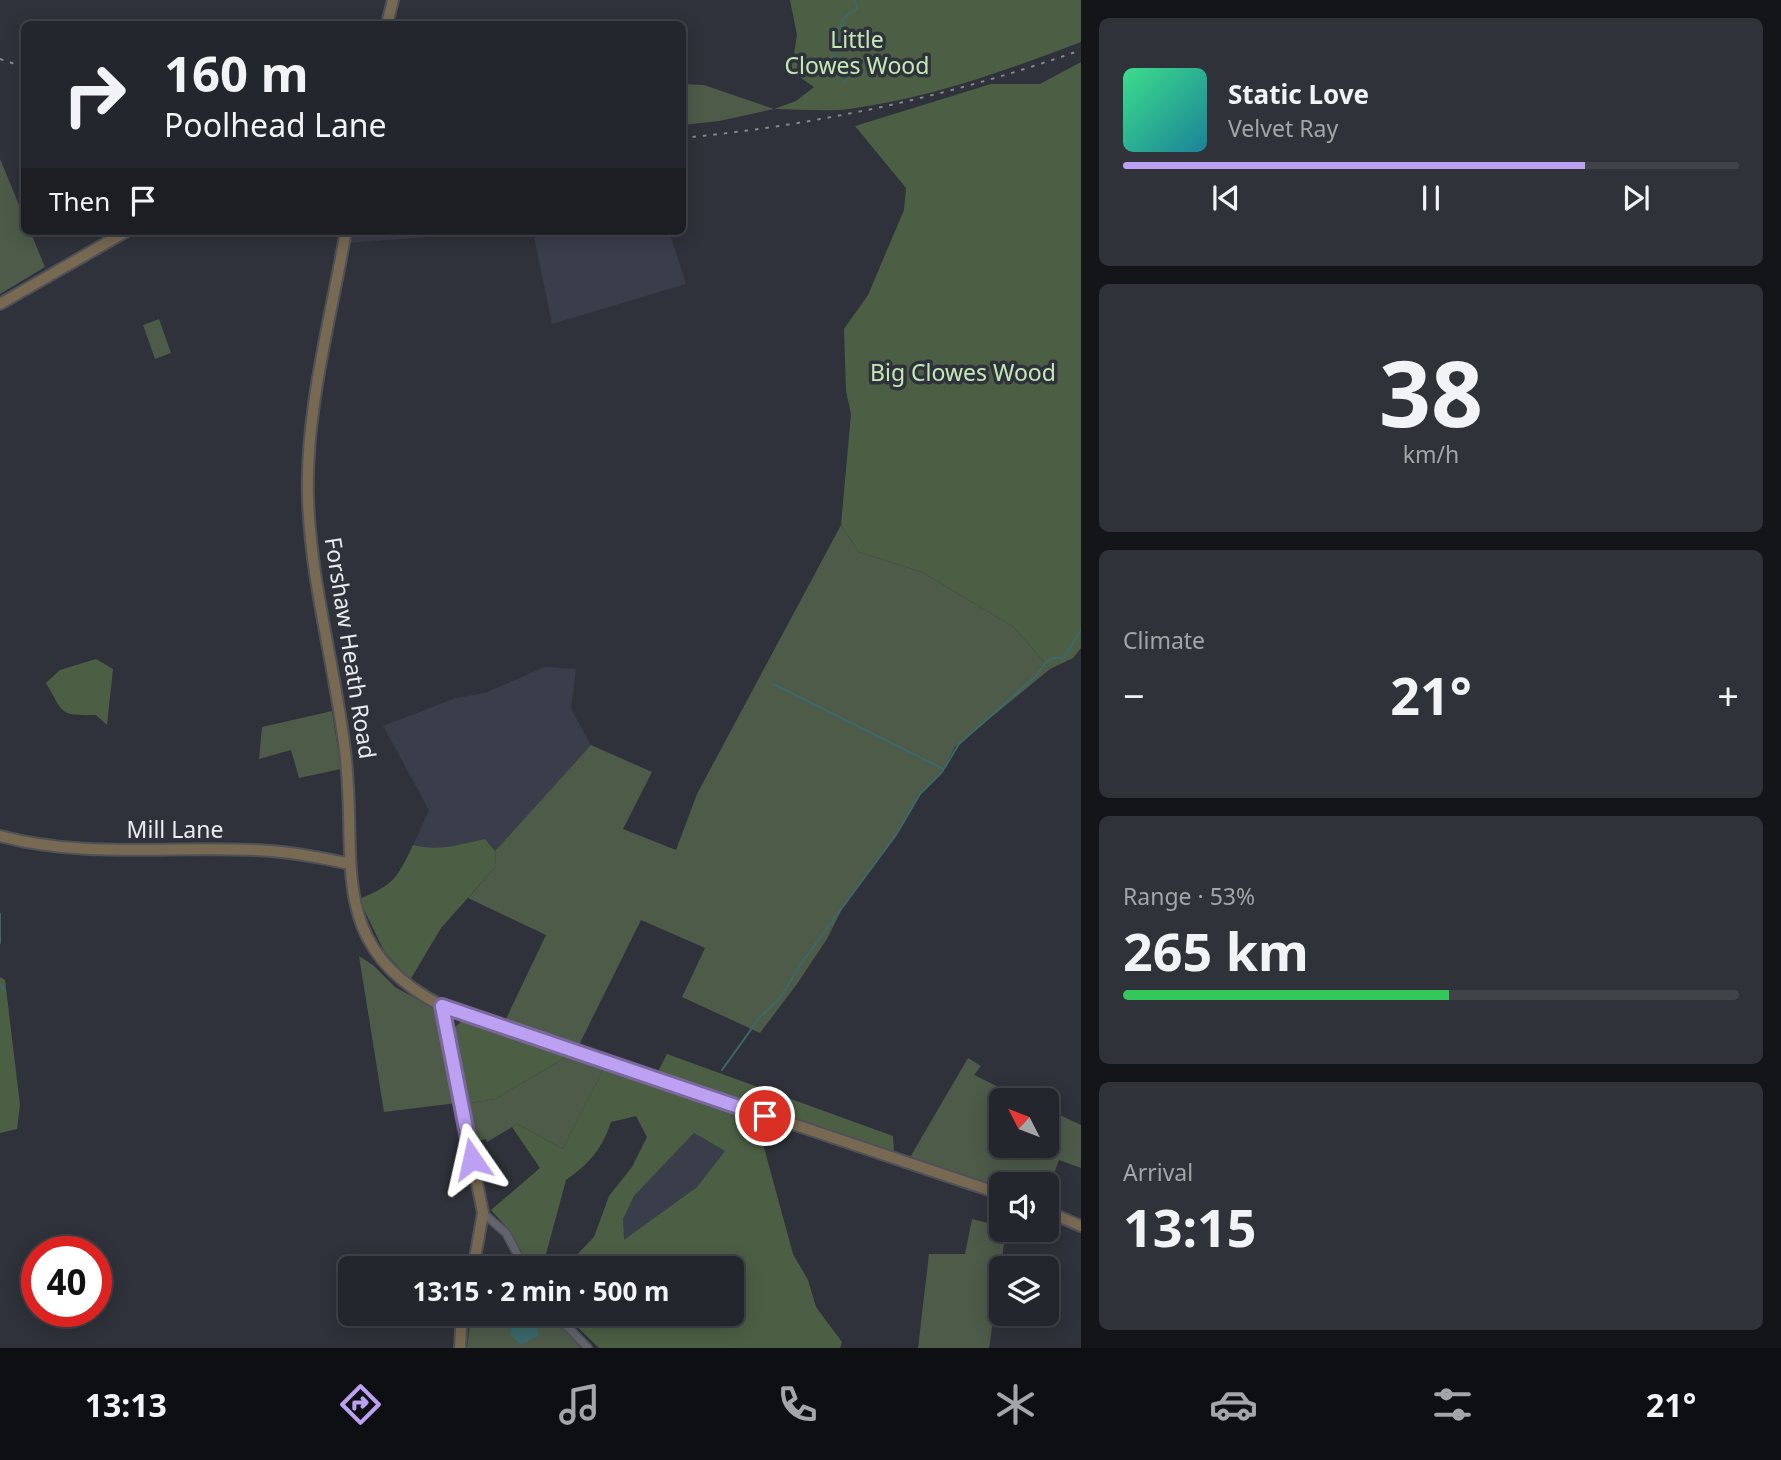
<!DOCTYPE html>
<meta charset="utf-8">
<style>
:root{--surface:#23262c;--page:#2f3238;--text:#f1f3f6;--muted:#a3a5a9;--line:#404348;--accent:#bca0f2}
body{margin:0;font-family:"Noto Sans",sans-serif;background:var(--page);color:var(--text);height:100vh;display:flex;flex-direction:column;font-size:26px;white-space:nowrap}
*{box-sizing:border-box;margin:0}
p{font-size:23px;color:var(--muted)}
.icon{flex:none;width:38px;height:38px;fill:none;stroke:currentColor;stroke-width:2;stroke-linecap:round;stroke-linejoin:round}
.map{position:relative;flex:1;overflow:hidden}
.details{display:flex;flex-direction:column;gap:18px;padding:18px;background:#131518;width:700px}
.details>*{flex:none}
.top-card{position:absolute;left:21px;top:21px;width:665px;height:214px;border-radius:10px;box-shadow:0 4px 18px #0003,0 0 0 2px var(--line);background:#23262c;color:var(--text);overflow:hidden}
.needle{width:46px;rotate:312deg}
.tools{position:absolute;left:989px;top:1088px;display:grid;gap:14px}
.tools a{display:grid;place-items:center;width:70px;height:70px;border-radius:10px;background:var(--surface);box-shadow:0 4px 18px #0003,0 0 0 2px var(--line);font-size:35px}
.speed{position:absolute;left:21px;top:1236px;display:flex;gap:14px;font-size:35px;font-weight:700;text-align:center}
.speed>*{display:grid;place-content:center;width:91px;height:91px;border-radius:50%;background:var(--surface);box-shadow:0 4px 18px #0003,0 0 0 2px var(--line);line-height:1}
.speed .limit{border:10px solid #d22;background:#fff;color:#111}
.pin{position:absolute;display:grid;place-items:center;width:60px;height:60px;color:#fff;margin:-30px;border:4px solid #fff;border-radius:50%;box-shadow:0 2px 7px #0007}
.me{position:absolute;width:77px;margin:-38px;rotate:349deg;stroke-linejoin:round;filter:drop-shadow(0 0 5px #0008)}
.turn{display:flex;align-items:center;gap:24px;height:147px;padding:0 28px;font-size:32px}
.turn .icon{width:91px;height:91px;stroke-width:2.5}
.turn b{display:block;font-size:49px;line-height:60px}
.then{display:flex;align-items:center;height:66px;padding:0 28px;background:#0003;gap:14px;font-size:26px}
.big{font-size:52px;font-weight:700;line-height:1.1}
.details .card{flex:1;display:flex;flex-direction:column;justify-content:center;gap:10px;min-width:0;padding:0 24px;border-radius:10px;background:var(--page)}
.details .dial{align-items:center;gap:0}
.dial b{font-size:91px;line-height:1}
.song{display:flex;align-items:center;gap:21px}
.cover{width:84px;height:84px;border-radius:10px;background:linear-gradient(135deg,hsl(150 70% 55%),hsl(190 70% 35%))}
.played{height:7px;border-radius:4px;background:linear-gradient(90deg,var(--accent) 75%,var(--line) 75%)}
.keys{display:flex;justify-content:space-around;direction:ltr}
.heat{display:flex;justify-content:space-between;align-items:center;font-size:38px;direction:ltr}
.charge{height:10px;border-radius:5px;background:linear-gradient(90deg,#34c759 53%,var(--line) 0)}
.trip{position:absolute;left:338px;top:1256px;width:406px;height:70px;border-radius:10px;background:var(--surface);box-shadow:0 4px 18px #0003,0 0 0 2px var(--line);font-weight:700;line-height:70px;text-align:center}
.menu{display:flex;height:112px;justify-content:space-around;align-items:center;background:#0e0f12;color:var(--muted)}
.menu .icon{width:49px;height:49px}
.menu .current{color:var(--accent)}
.menu b{font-size:32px;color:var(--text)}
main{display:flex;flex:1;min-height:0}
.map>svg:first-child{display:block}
</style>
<main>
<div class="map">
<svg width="1081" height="1348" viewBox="0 0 1081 1348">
<rect width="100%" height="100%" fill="#2f323a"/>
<path fill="#393e4a" d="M350,231h161l-164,12z
M533,231h136l17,53 -134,40z
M545,667l31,2 -5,40 20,36 -96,106 -10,-12 -35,9 -21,1 -16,-4 16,-35 -46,-84 73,-28 29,-5z
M694,1133l31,18 -28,36 -74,54v-22l11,-23z"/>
<path fill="#4e5b49" d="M683,84l21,1 70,24 -55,12 -36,4z
M0,159l24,58v14h6l15,36 -45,27z
M159,319l12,34 -16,6 -12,-34z
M841,525l18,27 63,20 92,55 36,42 -95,78 -13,25 -22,22 -24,41 -54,74 -15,30 -30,45 -37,49 -78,-36 23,-49 -64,-28 -64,129 -73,-26 42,-88 -78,-37 28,-32 -1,-15 96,-106 61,27 -29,57 53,21 21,-56z
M332,711l9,58 -42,9 -8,-28 -32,9 3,-32z
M359,956l14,9 22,22 40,22 22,94 -73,9z
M566,1057l37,13 -40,79 -46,-25 -30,18 -1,-3 -13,3 -8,-38 30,-5z
M968,1058l13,8 -7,9 53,26h-26v45h45l1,-37 34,16v43l-22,-8 -12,32 -1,-7h-45v3l-92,-29z
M972,1219l29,7v4h5l-17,118h-71l11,-94h36z
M471,1314h78l32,34h-114z"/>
<path fill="#4c5f44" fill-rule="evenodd" d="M790,0h291v42c-76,29 -151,56 -232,67 -24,3 -51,0 -75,0l22,-8 18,-14 -23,-16 6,-36z
M1081,62v586l-8,10 -23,11 -36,-42 -92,-55 -63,-20 -18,-27 10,-111 -5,-23 -2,-62 24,-34 36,-85 2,-22 -51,-62 136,-42h49z
M96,659l17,10 -6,56 -11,-10c-38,1 -32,-2 -50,-32l14,-13z
M485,839l10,12 1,15 -55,62 -31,52 -26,-29 -25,-52c35,-14 38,-21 54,-54 26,7 47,-1 72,-6z
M0,977l5,3 15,125 -3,24 -17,4z
M465,1018l101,39 -71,42 -30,5 -14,-73z
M667,1054l226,82 1,17 -115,-38 -17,25 31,114 15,26 8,27 26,35 -2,6h-241l-35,-34h168v-45h-169l31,-32 15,-41 23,-29 15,-30 -11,-21 -25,6c-9,27 -22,42 -45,58l-20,74 2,15h-17l-21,-38 -19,-21 49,-42 -28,-41 5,-3 46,25 40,-79 49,13zM694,1133l31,18 -28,36 -73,53 -1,-21 11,-23z"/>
<path fill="#3c6869" d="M525,1314l11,10 3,11 -18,10 -11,-10 2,-13z"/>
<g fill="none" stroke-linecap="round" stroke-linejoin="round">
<path stroke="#3c6869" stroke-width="2" d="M844,83l5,-7 -2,-7 -14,-15 6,-14 -4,-11 8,-4v-7l14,-9 -2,-9
M773,684l170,85
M0,914v29
M0,984l5,7
M722,1070l38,-53 20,-19 22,-36 94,-127 24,-41 22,-22 17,-28 77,-68 10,-14 7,-4h11l17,-28"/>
<g stroke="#4e5157" stroke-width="10">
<path id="street" d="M483,1213l23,20 19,36
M555,1314l33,34"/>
</g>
<g stroke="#4e5157" stroke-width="14">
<path id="secondary" d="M387,24l6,-24
M346,231c-15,86 -41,181 -38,268 3,86 27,167 37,252 14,110 -22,193 97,255l559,188
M0,304l127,-73
M0,836c89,24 180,8 271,15 26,2 52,7 79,13
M442,1006l41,207 -10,56
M1046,1211l35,15
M460,1348l2,-34"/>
</g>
<use href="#street" stroke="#61646d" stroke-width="7"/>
<use href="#secondary" stroke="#776952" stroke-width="10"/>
<path stroke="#85878e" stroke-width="2" stroke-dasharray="3.5 7" stroke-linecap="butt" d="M0,59l24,8
M682,138c136,-13 270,-42 399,-88"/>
</g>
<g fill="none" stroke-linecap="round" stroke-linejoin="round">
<g stroke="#7a689d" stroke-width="18">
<path id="route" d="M472,1159l-30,-153 323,110"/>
</g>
<use href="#route" stroke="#bca0f2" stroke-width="12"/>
</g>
<g text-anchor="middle" stroke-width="7" stroke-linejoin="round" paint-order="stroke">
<g font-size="23" fill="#c4e9b6" stroke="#2f323a">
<text x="857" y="48">Little<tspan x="857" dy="26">Clowes Wood</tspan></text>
<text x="963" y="381">Big Clowes Wood</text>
</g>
<g font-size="23" fill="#eaecf1" stroke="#2f323a">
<text transform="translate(350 648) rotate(81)" y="8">Forshaw Heath Road</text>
<text x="175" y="838">Mill Lane</text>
</g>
</g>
</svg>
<div class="tools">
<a><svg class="needle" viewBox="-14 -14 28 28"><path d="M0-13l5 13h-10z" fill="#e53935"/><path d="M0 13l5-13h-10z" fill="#a3a5a9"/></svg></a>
<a><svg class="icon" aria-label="sound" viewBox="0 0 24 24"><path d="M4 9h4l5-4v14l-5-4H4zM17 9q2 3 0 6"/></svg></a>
<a><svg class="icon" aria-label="layers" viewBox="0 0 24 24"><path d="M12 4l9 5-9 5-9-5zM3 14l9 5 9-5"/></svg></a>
</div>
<div class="speed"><div class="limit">40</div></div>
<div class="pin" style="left:765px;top:1116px;background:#d93025"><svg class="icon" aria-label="arrive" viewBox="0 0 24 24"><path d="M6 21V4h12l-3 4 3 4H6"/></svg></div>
<svg class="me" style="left:472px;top:1159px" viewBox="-20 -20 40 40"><path d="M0-17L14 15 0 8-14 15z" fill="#bca0f2" stroke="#fff" stroke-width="4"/></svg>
<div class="trip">13:15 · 2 min · 500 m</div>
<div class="top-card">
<div class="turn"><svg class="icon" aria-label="right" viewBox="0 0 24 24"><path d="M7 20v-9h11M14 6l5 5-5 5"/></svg><div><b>160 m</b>Poolhead Lane</div></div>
<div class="then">Then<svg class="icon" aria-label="arrive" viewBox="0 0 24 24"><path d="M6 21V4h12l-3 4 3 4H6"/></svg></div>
</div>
</div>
<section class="details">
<div class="card">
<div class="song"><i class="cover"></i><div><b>Static Love</b><p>Velvet Ray</p></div></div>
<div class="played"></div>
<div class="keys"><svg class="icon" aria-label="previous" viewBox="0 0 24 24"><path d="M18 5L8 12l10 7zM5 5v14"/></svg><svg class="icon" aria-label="pause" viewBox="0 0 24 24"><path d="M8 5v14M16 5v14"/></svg><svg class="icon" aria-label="next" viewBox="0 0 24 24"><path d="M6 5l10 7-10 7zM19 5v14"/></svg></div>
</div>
<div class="card dial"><b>38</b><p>km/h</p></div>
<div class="card"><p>Climate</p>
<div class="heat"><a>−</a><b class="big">21°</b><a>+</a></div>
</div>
<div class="card"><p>Range · 53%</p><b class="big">265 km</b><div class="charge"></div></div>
<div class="card"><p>Arrival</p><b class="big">13:15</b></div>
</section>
</main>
<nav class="menu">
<b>13:13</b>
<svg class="icon current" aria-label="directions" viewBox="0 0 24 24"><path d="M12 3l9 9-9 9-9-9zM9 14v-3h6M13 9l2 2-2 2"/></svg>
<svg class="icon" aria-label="music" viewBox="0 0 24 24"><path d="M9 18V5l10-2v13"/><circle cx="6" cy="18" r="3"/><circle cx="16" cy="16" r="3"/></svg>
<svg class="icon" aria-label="phone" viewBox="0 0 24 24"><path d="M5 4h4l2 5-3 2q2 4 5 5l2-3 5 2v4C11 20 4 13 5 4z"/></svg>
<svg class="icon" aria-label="climate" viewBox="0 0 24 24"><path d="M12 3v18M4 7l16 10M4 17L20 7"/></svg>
<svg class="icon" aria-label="car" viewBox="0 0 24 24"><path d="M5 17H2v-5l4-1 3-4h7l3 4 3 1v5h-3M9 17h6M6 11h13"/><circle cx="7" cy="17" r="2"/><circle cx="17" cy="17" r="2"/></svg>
<svg class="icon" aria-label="filters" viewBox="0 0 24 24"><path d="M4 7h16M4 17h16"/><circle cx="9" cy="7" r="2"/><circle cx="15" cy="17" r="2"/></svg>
<b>21°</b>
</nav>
